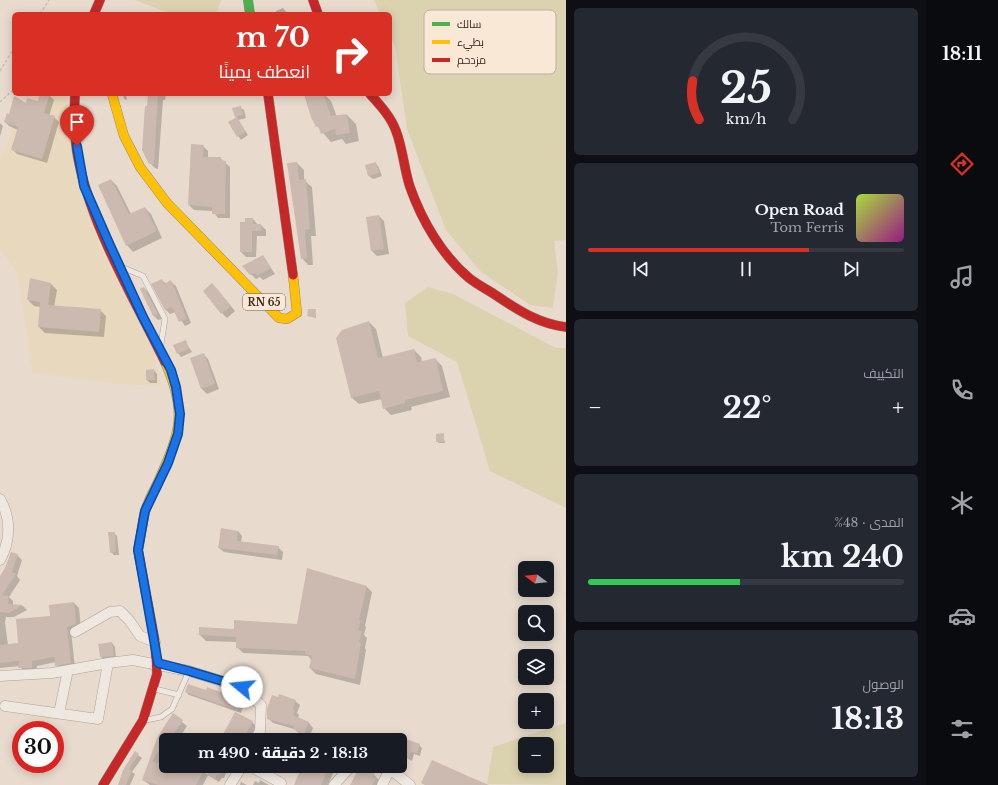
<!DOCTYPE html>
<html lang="ar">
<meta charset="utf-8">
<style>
:root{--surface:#171b24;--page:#242831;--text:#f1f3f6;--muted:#9ea1a6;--line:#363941;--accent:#d93025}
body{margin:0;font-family:"Libre Baskerville",Cairo,serif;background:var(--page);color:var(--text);direction:rtl;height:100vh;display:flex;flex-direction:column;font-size:15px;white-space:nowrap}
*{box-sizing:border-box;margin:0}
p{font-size:13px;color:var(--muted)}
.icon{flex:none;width:22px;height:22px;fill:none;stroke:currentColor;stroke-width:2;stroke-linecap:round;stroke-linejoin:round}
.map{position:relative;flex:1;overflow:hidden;direction:ltr}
.drawer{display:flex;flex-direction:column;gap:8px;padding:8px;background:#0d0f14;width:360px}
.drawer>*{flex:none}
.guide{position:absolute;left:12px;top:12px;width:380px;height:84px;border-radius:6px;box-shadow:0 2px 10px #0003;direction:rtl;background:#d93025;color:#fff;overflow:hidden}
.needle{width:26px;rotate:286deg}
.tools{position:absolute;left:518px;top:561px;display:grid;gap:8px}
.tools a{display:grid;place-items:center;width:36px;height:36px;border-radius:6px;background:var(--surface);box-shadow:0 2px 10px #0003;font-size:20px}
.speed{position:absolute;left:12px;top:721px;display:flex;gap:8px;font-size:20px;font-weight:700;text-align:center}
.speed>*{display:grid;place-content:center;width:52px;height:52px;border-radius:50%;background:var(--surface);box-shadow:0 2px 10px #0003;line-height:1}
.speed .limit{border:6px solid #d22;background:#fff;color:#111}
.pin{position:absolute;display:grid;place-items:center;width:34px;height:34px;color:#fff;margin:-41px -17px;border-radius:50% 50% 50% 0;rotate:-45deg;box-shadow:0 0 4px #0007}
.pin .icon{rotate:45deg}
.me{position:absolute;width:44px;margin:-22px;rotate:287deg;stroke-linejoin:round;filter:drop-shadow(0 0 3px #0008)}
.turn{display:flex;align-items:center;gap:14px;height:84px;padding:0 16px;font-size:18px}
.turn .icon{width:52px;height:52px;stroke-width:2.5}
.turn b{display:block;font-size:28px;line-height:34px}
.big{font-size:30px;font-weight:800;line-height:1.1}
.drawer .card{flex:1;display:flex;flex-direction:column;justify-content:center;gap:6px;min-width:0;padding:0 14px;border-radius:6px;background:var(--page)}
.drawer .dial{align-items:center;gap:0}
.dial svg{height:104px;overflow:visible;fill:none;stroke:var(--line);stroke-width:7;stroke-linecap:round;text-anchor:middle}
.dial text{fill:var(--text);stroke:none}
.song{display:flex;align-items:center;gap:12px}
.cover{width:48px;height:48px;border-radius:6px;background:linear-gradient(135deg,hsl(80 70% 55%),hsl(310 70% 35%))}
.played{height:4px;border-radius:2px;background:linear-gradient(90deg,var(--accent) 70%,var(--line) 70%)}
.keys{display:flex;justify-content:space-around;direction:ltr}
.heat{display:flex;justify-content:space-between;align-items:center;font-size:22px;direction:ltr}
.charge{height:6px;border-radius:3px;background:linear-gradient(90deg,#34c759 48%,var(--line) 0)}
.trip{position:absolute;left:159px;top:733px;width:248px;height:40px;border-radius:6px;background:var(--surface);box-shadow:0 2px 10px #0003;font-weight:800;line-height:40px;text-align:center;direction:rtl}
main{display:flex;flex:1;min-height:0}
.tab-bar{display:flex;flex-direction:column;width:72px;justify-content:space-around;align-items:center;background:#090b0e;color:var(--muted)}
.tab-bar .icon{width:28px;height:28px}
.tab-bar .on{color:var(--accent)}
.tab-bar b{font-size:18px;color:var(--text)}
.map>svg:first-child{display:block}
</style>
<main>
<nav class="tab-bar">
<b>18:11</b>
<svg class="icon on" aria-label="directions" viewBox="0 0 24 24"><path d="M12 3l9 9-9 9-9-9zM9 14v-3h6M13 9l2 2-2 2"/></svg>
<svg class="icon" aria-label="music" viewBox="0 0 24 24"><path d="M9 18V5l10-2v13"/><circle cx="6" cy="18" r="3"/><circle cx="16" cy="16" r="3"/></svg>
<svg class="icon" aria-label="phone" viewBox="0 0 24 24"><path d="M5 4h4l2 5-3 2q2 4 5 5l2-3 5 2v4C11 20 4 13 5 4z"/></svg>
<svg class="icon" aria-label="climate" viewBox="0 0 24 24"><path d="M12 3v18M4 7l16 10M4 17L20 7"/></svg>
<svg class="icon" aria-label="car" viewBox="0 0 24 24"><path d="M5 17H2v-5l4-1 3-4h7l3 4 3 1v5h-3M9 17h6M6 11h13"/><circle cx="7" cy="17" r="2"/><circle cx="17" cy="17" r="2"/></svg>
<svg class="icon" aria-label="filters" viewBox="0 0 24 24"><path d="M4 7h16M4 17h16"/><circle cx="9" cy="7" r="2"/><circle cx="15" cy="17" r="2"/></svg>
</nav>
<section class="drawer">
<div class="card dial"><svg viewBox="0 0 100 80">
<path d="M14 69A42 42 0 1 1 86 69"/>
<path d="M14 69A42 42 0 0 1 9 39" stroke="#d93025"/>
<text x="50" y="56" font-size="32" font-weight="700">25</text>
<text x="50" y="72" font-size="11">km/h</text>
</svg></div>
<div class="card">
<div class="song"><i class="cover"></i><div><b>Open Road</b><p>Tom Ferris</p></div></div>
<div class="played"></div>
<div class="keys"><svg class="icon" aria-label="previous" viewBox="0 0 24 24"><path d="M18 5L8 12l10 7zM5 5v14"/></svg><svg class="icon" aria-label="pause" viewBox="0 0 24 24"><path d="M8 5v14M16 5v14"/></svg><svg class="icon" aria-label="next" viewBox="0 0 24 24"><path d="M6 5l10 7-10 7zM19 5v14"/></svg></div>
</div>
<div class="card"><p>التكييف</p>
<div class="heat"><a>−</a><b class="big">22°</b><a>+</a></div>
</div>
<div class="card"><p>المدى · 48%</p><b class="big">240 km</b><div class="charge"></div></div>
<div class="card"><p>الوصول</p><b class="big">18:13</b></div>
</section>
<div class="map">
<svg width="566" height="785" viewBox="0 0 566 785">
<rect width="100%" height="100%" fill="#e8dbce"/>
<path fill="#e8d8be" d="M28,94h40l2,49 30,105 53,101 8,37 -45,-2 -83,-11 -16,-102 -16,-20 -1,-5v-86z"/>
<path fill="#dbd3b0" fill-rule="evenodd" d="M135,0h86l-5,14h-44z
M374,0h192v240l-12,1 4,31 -5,36 -23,-3 -50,-34 -34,-41 -39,-101 -12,-83 -5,-10v-22h-10z
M428,287l25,7 103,54h10v160l-76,-37 -33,-109 -49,-26 -3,-33z
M566,723v62l-79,-1 6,-37zM525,744h22v22h-22z"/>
<path fill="#0003" d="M283,8l5,6h-11l-1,-3z
M41,94l8,1 5,5 -5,16 5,1 5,5 -12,41 -30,-9 -5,-5 6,-19 -9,-4 -4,-4 5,-7 16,-10 12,-2z
M123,94h3l1,6 -3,-1z
M149,94h17l-1,6h-2l-5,69 -3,-1 -5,-5 -2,-56z
M305,94h19l7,7 6,16 10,-2 9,9 3,17 -13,3 -4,-5 -11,3 -14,-16z
M240,107l4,3 2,8 -8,2 10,15 -7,5 -11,-17 7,-5 -4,-9z
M0,123l3,3 -3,10z
M203,146l5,5v7h12l10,9v51h-12l-5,-7 -19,-1 -5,-5z
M297,163l7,7v10l8,7 4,49h-5l2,29h-5l-6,-7z
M375,163l3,3 4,10 -9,3 -4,-3 -3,-11z
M111,180l6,6 14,28 14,-6 6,6 11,24 -29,14 -6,-7z
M379,216l5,5 5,33 -12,2 -5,-5 -5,-33z
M253,219l5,6h3l5,5v6h-9l-1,21h-10l-5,-5 5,-29z
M263,256l12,18 -12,6 -3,-3 -4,2 -12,-12z
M31,279l20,5 6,6 -3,17 46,3 6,6 -2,21 -59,-4 -6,-6 2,-20 -7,-1 -6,-6z
M162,280l4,4 5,-2 5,4 15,37 -6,3 -9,-14 -6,2 -4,-4z
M144,288l5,5 13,26 -4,1 -5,-5z
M217,289l18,22 -8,7 -5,-5z
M315,310l1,8 -8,-2z
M369,322l7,7 7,29 31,-8 7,7 1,5 13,-3 7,7 8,31 -39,10 1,3 -21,5 -7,-7 -2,-9 -23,5 -7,-6z
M185,341l7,11 -11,5 -3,-4z
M203,354l5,5 11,30 -12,5 -5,-5 -11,-30z
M154,370l3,4v9h-7l-3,-3z
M443,434l2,9h-7l-1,-8z
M238,531l4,5 -1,6 37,5 5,5 -1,8 -58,-8 -5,-4z
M114,533l3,3 2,19h-5l-3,-3z
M17,555l5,5 -5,16 3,4 -11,17 4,4v4l10,1 4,4 -13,7h-8l-1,6 3,22 11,-1 32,-27 23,-14 5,5 2,20 -10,3 4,37 -14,2 -5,-8 -19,4 -1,6h-12l-4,-6 -20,2v-89z
M366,586l6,6 -7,34 1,1 -2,8 3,3 -2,10 1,2 -6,35 -44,-11 -6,-6 2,-7 -4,-5 -65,-3 -6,-6v-5l-31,-1 -6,-6 35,-5 63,-5z
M112,643l3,4 1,12 -12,1 -3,-3z
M207,689l34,12 3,3 -3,9 -52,-18 -3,-3h20z
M295,701l5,4 -3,8 2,2 -1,3 11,5 4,5 -4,10 -10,-5 -5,-4 -21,-6 -5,-5z
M173,715l14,11 -9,14h-12v13l-8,11 8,3 29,-1 13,9 3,-9h18l-5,12h-2l-3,4 -11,-7 -5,10h-53l-7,-5z
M252,722l4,4 -7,14h-28z
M419,745l3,3 -2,8 -6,-2 -2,7 -10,-6z
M135,753l7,5 -10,14 3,2 -5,11h-11z
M303,766l26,1 5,4 -6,14h-33z
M363,769l11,6 10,10h-32z
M260,780l9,5h-16l2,-4 4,2z
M241,782l6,3h-7z"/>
<path fill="#ccb9af" d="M40,94h10l-6,19 11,3 -13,43 -31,-9 7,-23 -14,-5 3,-9 2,1 5,-18 12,7 1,-5 11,3z
M148,94h10l-4,70h-5l-7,-14 3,-44h2z
M304,94h19l8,22 16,-2 3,19 -14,2 -1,-6 -14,5 -3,-8 -2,1 -5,-10z
M241,106l2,9 -8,2 -3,-9z
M237,117l9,15 -9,5 -9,-15z
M191,144l13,1 -1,12h18v3l5,1 -1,53h-13v-7l-24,-2z
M297,162l2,18 7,-1 4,50 -5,1 2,28 -6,1 -14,-96z
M376,162l3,11 -11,3 -3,-11z
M111,179l18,35 16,-7 12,24 -31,15 -28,-61z
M379,215l5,34 -13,2 -5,-34z
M245,218h8v6h8v7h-9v21h-12v-30h5z
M263,255l8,13 -14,8 -2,-3 -5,2 -8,-9z
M30,278l21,5 -3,22 53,4 -2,23 -61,-5 2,-25 -13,-2z
M162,279l2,5 7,-4 16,39 -8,3 -7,-15 -7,3 -14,-26z
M212,283l19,23 -10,8 -18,-23z
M144,287l14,27 -5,2 -13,-27z
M308,309h8l-1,8 -8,-1z
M369,321l9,37 36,-9 3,13 19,-4 7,33 -38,9v3l-22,6 -4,-18 -28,7 -15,-60 6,-8z
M186,340l3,9 -12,5 -4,-9z
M204,353l11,31 -14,5 -11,-31z
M154,369l1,11h-9v-10z
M444,433v9h-8v-8z
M221,528l17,3 -1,10 42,5 -2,9 -59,-7z
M108,532h7l1,20 -6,1z
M11,552l7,2 -6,18 4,2 -14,21 7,1 -1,8 15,1 -14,8 -9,-1v-36l5,-8z
M307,568l60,18 -8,34 2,1 -3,9 4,1 -3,11 2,1 -6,36 -46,-11 3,-12 -7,-2v-3l-69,-3v-11l-37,-2v-8l35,2v-9l63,4z
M74,602l2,22 -9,3 4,36 -16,3 -1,-9 -22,4v7h-14l1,-7 -19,2v-18l18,-2 -2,-24 34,-3 -1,-11z
M112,642l2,14 -14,1 -2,-13z
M188,684l18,6 1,-3 34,13 -4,10 -52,-18z
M279,694l17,6 -3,9 2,1 -2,5 16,7 -5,12 -11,-5 1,-3 -27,-7v-10l5,-14 6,2z
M235,712l18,9 -10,19h-23z
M173,713l10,7 -13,20h-4v11l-5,-3 -9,13 13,5h32l7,4 -8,15h-38l-16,-5 16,-44z
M406,739l14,5 -3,9 -6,-1 -2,6 -8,-2z
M135,751l4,3 -10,15 3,1 -6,15h-8l5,-15z
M432,760l38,17 19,8h-64l-4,-2z
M210,766h13l-3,9 -3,-1 -2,5 -8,-4z
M302,766h27l-8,19h-27z
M363,768l12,6 -2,3 3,1 -4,7h-22l7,-13 3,1z"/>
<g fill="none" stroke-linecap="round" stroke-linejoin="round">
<g stroke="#ada197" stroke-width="6">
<path id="lane" d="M124,268l19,8 22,43 -4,25
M155,689l24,6
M146,720l15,-3 11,-8 17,-38"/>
</g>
<g stroke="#ada197" stroke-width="11">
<path id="street" d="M0,499c11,19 11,41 0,61
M75,632l35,-20 10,-1 9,9 11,16 15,6
M0,676l52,-3 56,-10 25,-3 56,11 52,16 20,18 -1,26 -5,9
M5,706l93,13 10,-56
M59,713l9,-43
M250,766l31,17 -1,2
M383,766l7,3 20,16
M230,785l12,-19
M334,785l17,-19
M382,785l8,-16"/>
</g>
<g stroke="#93867e" stroke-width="10">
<path id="fast" d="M248,0l2,14"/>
</g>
<g stroke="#93867e" stroke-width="10">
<path id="slow" d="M112,94l12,42 16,31 27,36 112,115 8,1 10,-6 -4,-38
M144,516c2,-12 9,-23 14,-34 22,-49 30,-69 7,-120"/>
</g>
<g stroke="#93867e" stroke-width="10">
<path id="jam" d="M313,0l5,14
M94,14l6,-14
M75,94c-1,19 -1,38 2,58 12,72 56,144 88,210
M268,94l25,181
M370,94c10,11 21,23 26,37 7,18 8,38 14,56 12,34 32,68 59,91 9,7 19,12 28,18 22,15 43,28 69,31
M103,785l40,-65 14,-46 -2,-32 -17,-92 6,-34"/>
</g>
<path stroke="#c8bfb7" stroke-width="1.5" stroke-dasharray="3 2" stroke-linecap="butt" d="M40,14l9,-14
M0,71l14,-23
M0,102l14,-13"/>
<use href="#lane" stroke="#efe8e1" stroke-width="5"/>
<use href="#street" stroke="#efe8e1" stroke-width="10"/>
<use href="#fast" stroke="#4caf50" stroke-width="9"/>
<use href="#slow" stroke="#ffc107" stroke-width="9"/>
<use href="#jam" stroke="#c62828" stroke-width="9"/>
</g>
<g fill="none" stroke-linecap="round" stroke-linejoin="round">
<g stroke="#114b97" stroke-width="10">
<path id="route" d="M77,146l7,40 25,57 34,74 28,53 5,17 4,27 -2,20 -10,29 -23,48 -7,39 20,113 31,8 53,16"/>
</g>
<use href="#route" stroke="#1a73e8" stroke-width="7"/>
</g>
<g text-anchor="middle" stroke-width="4" stroke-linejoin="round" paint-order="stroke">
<rect fill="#f8e8d5" stroke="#756155" stroke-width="1" x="243" y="294" width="42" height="16" rx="3"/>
<g font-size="10" font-weight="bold" fill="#3d271e">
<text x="264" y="306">RN 65</text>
</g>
</g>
<rect x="424" y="10" width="132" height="64" rx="6" fill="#f8e8d5" stroke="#c0ae9e" stroke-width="1"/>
<rect x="432" y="22" width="18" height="4" fill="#4caf50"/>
<rect x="432" y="40" width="18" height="4" fill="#ffc107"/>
<rect x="432" y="58" width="18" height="4" fill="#c62828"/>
<g font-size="11" fill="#3d271e">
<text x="457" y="28">سالك</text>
<text x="457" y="46">بطيء</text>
<text x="457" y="64">مزدحم</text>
</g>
</svg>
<div class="tools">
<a><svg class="needle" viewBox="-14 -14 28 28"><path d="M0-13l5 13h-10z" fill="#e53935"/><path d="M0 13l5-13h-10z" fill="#9ea1a6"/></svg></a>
<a><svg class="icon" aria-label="search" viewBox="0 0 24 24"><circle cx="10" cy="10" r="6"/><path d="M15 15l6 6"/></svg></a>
<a><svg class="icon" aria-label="layers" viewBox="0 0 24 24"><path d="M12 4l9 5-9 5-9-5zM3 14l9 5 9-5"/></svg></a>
<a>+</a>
<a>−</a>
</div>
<div class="speed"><div class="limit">30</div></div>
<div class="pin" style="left:77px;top:146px;background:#d93025"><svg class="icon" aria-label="arrive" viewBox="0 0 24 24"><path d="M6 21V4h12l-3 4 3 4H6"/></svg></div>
<svg class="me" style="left:242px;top:687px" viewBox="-20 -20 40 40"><circle r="19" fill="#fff"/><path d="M0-13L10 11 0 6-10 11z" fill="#1a73e8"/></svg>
<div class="trip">18:13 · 2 دقيقة · 490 m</div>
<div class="guide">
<div class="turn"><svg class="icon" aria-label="right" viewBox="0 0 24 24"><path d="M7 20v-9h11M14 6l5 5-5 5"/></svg><div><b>70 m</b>انعطف يمينًا</div></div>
</div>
</div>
</main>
